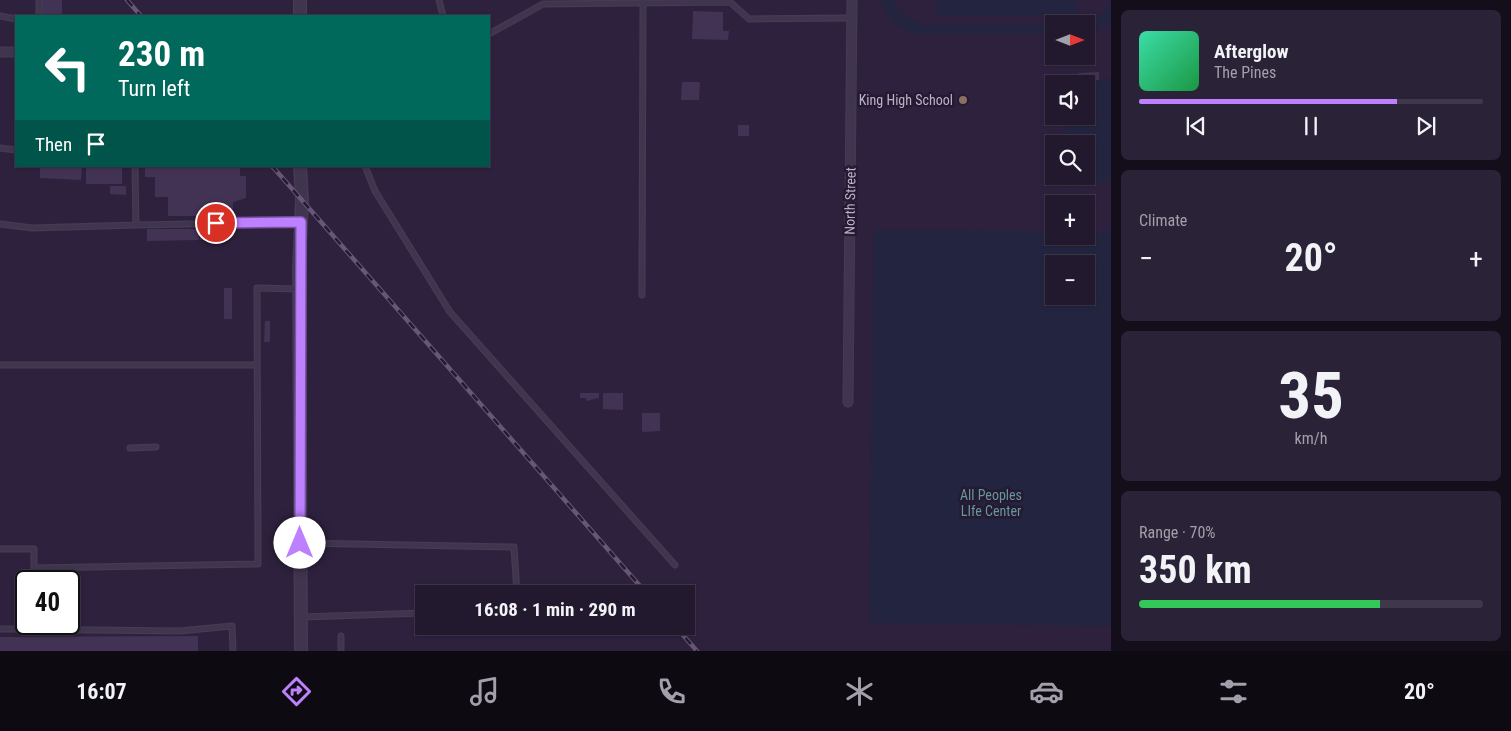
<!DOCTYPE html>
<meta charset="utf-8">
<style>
:root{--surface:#22192e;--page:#2a2236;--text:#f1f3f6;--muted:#a2a0aa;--line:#3f384a;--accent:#bd80ff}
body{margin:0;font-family:"Roboto Condensed",sans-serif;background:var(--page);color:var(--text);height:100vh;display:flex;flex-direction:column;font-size:19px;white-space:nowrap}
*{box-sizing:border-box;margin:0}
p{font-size:16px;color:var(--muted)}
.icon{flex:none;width:28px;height:28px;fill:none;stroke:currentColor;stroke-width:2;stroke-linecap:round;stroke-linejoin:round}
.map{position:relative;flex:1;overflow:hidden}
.panel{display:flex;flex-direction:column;gap:10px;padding:10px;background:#130e19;width:400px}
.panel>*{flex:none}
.banner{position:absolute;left:15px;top:15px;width:475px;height:152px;border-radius:0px;box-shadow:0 1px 4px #0004,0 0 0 1px var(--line);background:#00695c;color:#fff;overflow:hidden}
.needle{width:32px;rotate:90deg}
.fabs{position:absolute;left:1045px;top:15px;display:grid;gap:10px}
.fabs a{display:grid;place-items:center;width:50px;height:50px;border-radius:0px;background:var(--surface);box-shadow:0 1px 4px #0004,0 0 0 1px var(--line);font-size:25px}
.speed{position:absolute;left:15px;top:570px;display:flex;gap:10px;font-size:25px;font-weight:700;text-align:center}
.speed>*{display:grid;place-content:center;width:65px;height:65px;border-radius:50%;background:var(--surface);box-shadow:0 1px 4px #0004,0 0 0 1px var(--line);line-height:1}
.speed .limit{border:2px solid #111;border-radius:8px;background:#fff;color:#111}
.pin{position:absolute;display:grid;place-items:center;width:42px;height:42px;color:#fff;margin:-21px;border:2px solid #fff;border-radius:50%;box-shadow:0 1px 5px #0007}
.me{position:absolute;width:55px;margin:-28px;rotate:0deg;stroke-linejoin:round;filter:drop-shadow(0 0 4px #0008)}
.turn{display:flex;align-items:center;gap:18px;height:105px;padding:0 20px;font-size:22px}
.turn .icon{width:65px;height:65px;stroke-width:2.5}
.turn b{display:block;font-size:35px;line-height:42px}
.then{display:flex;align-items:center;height:48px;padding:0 20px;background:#0003;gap:10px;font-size:19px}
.big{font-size:38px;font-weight:700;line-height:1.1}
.panel .widget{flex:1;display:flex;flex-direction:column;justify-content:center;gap:8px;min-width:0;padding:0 18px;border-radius:8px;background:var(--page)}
.panel .dial{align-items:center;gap:0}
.dial b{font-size:65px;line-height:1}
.song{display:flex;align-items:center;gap:15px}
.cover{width:60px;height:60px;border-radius:8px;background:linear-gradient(135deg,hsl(160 70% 55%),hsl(140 70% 35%))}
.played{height:5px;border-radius:2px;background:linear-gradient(90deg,var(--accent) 75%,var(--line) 75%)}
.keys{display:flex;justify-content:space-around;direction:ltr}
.heat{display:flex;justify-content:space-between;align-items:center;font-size:28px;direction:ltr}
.charge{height:8px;border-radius:4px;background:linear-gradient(90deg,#34c759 70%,var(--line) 0)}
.trip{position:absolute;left:415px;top:585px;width:280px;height:50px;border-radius:0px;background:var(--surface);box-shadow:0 1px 4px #0004,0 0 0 1px var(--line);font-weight:700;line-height:50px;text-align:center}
.dock{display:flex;height:80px;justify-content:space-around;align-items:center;background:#0e0a12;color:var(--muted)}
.dock .icon{width:35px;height:35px}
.dock .active{color:var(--accent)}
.dock b{font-size:22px;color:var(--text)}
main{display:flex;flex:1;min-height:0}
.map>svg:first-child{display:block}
</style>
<main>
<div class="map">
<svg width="1111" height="651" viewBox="0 0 1111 651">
<rect width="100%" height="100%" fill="#2e213e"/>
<path fill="#23243f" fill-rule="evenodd" d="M880,0h12l14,17 19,8h129v9h-138c-18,-5 -29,-17 -36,-34z
M936,0h141v16h-141z
M1111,3v18l-13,10 -12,3v-10h-3l16,-8z
M1111,78v101l-20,6 -29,2 1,-11h23v-32h-22l1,-28h21v-32h-18l4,-4z
M874,230l180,1v5h32v-4h25v394l-242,-3zM1054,264h32v32h-32z"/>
<path fill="#423354" d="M40,0h22v16h-22z
M693,11l30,1v19h6l-1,9 -36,-1z
M1099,72v8l-19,1 -1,-8z
M682,82h18l-1,18h-18z
M738,125h11v11h-11z
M40,166h42l-1,14 -41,-2z
M86,166h36v18h-36z
M145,166l95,2v8h6v22l-13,4v7h-13l-1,7h-51v-19h-13v-20h-10z
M110,186h16v9l-16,-1z
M147,229h52v11l-52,1z
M200,229h24v11h-24z
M224,288h8v31h-8z
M265,321h5v21h-6z
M580,393h19v5l-13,3v-3h-6z
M603,393h20v17l-20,-1z
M642,413h18v18l-18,1z
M198,636v15h-198v-14z"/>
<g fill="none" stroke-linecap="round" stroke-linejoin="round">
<g stroke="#463b53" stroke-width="7">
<path id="service" d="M439,0l4,16
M0,16l16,3
M39,16v-16
M489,34l54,-30 187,-2 19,17 103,-1
M0,148l16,2
M135,166l1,59 165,-3
M365,166l10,25 75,121 225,253
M0,224l32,4 104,-3
M642,295l1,-291
M0,365h256
M130,448l26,-1
M302,543l212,4 3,47
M0,549h34v19l224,-4 -1,-276 41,1
M302,617l122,-4
M0,629l180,2 52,-5 1,25
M341,636v15"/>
</g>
<g stroke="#463b53" stroke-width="11">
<path id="minor" d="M0,52h16
M848,402l4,-402"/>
</g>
<g stroke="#463b53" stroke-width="14">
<path id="tertiary" d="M300,16v-16
M300,166l2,34 -3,68 2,383"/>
</g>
<use href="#service" stroke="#40354e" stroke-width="4.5"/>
<use href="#minor" stroke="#40354e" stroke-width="9"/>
<use href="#tertiary" stroke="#40354e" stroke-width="11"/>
<g stroke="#655775" stroke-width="4.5">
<path id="rail" d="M127,0l14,16
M272,166l375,428
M675,626l22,25"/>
</g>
<use href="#rail" stroke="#251a32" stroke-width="2.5" stroke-dasharray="8" stroke-linecap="butt"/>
</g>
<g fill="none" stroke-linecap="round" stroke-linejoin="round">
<g stroke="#7b53a6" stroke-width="12">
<path id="route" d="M216,223l85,-1 -1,321"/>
</g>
<use href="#route" stroke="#bd80ff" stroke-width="9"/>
</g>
<circle fill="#8d6e63" stroke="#251a32" stroke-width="2" cx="963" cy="100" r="5"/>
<g text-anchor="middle" stroke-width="5" stroke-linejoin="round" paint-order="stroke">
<g font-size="14" fill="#bcb1c9" stroke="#251a32" text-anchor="end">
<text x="953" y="105">King High School</text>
</g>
<g font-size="14" fill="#bcb1c9" stroke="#251a32">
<text transform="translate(850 201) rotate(-89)" y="5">North Street</text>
</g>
<g font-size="14" fill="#66979c" stroke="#251a32">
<text x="991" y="500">All Peoples<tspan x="991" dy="16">LIfe Center</tspan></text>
</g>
</g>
</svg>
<div class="fabs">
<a><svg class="needle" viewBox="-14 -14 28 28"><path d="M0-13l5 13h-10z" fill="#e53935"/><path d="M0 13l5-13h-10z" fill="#a2a0aa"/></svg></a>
<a><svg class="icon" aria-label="sound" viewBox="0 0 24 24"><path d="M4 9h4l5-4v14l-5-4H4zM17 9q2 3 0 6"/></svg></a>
<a><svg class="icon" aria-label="search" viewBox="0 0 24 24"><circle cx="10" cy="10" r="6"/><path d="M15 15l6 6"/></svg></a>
<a>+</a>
<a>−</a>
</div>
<div class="speed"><div class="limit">40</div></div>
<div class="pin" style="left:216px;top:223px;background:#d93025"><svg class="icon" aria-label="arrive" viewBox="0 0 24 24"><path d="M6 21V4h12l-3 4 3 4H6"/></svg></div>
<svg class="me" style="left:300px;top:543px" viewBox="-20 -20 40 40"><circle r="19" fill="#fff"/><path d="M0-13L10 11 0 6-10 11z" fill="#bd80ff"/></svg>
<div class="trip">16:08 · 1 min · 290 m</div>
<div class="banner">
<div class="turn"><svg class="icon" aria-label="left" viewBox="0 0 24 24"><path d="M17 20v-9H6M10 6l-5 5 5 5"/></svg><div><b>230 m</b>Turn left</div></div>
<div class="then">Then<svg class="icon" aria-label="arrive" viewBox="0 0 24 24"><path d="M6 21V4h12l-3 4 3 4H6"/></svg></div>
</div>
</div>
<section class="panel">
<div class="widget">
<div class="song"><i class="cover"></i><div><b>Afterglow</b><p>The Pines</p></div></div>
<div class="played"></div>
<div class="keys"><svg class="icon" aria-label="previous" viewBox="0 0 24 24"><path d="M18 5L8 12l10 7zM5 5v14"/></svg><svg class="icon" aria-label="pause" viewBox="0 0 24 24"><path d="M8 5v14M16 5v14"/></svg><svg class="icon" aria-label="next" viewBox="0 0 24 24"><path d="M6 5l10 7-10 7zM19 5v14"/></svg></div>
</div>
<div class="widget"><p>Climate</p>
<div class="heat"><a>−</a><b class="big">20°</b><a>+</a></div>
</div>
<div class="widget dial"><b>35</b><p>km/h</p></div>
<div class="widget"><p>Range · 70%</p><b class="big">350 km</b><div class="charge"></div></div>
</section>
</main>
<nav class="dock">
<b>16:07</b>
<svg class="icon active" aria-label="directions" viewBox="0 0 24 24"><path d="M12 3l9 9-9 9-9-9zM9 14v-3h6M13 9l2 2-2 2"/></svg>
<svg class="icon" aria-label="music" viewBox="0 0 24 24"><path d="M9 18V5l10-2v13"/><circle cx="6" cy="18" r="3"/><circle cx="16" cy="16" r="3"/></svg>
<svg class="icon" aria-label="phone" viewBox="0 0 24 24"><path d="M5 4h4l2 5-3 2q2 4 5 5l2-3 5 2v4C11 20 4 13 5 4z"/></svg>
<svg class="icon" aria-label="climate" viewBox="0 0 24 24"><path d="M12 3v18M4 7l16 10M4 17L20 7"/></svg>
<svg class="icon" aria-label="car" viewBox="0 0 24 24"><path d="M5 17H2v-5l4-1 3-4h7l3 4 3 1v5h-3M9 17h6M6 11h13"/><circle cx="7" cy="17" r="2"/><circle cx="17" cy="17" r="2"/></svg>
<svg class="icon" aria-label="filters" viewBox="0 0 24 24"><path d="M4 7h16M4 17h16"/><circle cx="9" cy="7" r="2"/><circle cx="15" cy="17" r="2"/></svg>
<b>20°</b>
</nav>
